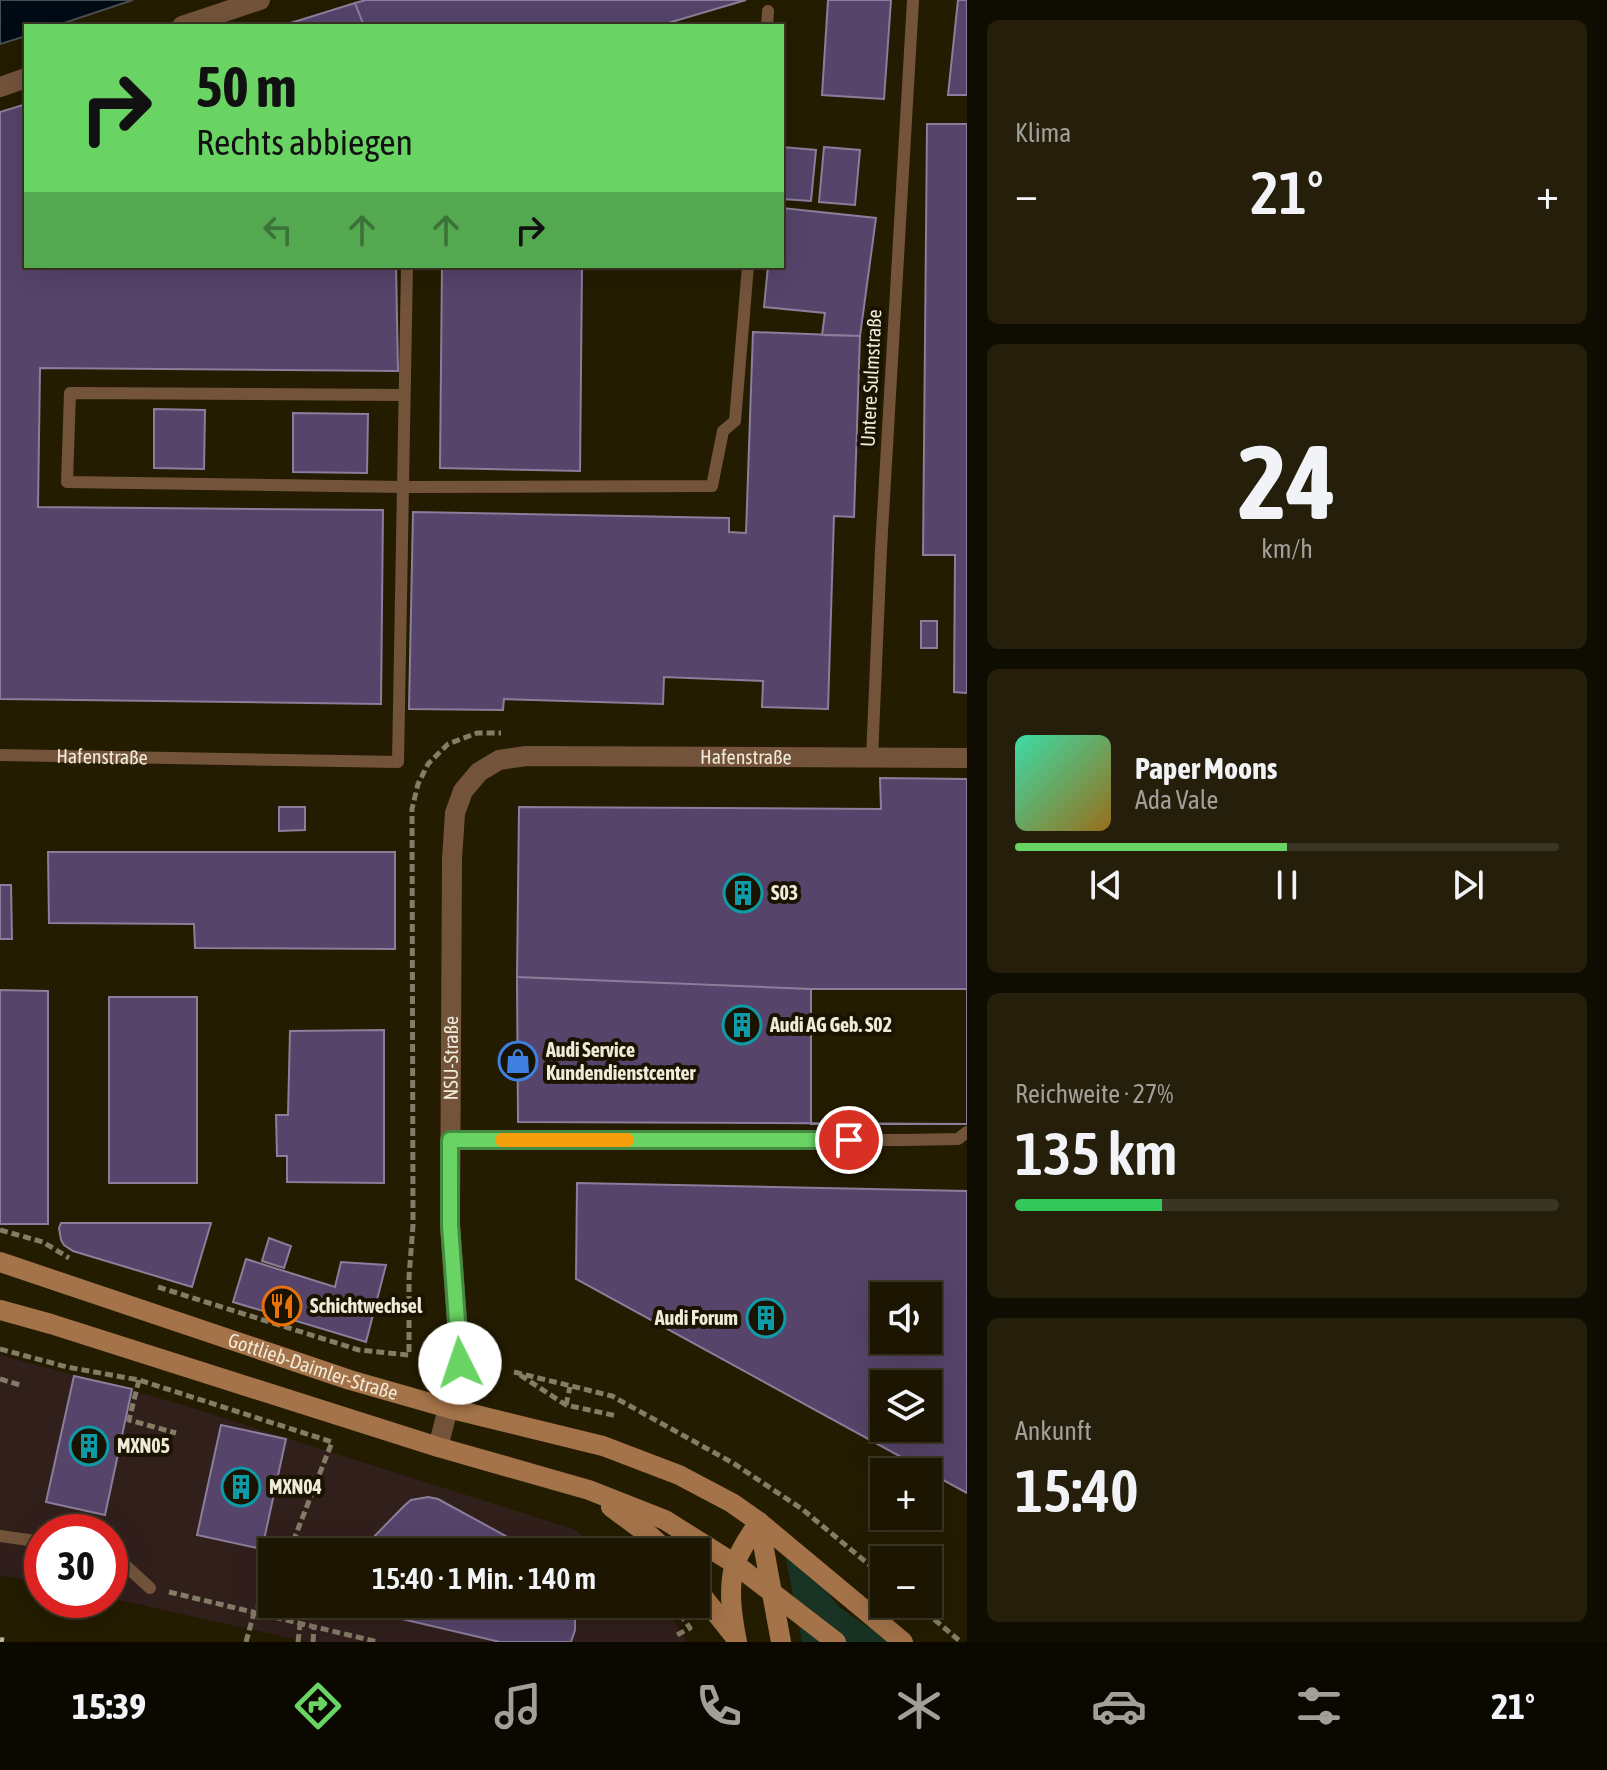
<!DOCTYPE html>
<html lang="de">
<meta charset="utf-8">
<style>
:root{--surface:#1b1501;--page:#241e0b;--text:#f1f3f6;--muted:#a09f99;--line:#393423;--accent:#69d464}
body{margin:0;font-family:"Asap Condensed",sans-serif;background:var(--page);color:var(--text);height:100vh;display:flex;flex-direction:column;font-size:30px;white-space:nowrap}
*{box-sizing:border-box;margin:0}
p{font-size:26px;color:var(--muted)}
.icon{flex:none;width:44px;height:44px;fill:none;stroke:currentColor;stroke-width:2;stroke-linecap:round;stroke-linejoin:round}
.map{position:relative;flex:1;overflow:hidden}
.side{display:flex;flex-direction:column;gap:20px;padding:20px;background:#0f0c01;width:640px}
.side>*{flex:none}
.banner{position:absolute;left:24px;top:24px;width:760px;height:244px;border-radius:0px;box-shadow:0 8px 32px #0002,0 0 0 2px var(--line);background:#69d464;color:#111;overflow:hidden}
.buttons{position:absolute;left:870px;top:1282px;display:grid;gap:16px}
.buttons a{display:grid;place-items:center;width:72px;height:72px;border-radius:0px;background:var(--surface);box-shadow:0 8px 32px #0002,0 0 0 2px var(--line);font-size:40px}
.speed{position:absolute;left:24px;top:1514px;display:flex;gap:16px;font-size:40px;font-weight:700;text-align:center}
.speed>*{display:grid;place-content:center;width:104px;height:104px;border-radius:50%;background:var(--surface);box-shadow:0 8px 32px #0002,0 0 0 2px var(--line);line-height:1}
.speed .limit{border:12px solid #d22;background:#fff;color:#111}
.pin{position:absolute;display:grid;place-items:center;width:68px;height:68px;color:#fff;margin:-34px;border:4px solid #fff;border-radius:50%;box-shadow:0 2px 8px #0007}
.me{position:absolute;width:88px;margin:-44px;rotate:356deg;stroke-linejoin:round;filter:drop-shadow(0 0 6px #0008)}
.turn{display:flex;align-items:center;gap:28px;height:168px;padding:0 40px;font-size:36px}
.turn .icon{width:104px;height:104px;stroke-width:2.5}
.turn b{display:block;font-size:56px;line-height:68px}
.lanes{display:flex;align-items:center;height:76px;padding:0 40px;background:#0003;justify-content:center;gap:40px;direction:ltr}
.lanes .off{opacity:.35}
.big{font-size:60px;font-weight:600;line-height:1.1}
.side .card{flex:1;display:flex;flex-direction:column;justify-content:center;gap:12px;min-width:0;padding:0 28px;border-radius:12px;background:var(--page)}
.side .dial{align-items:center;gap:0}
.dial b{font-size:104px;line-height:1}
.song{display:flex;align-items:center;gap:24px}
.cover{width:96px;height:96px;border-radius:12px;background:linear-gradient(135deg,hsl(160 70% 55%),hsl(40 70% 35%))}
.played{height:8px;border-radius:4px;background:linear-gradient(90deg,var(--accent) 50%,var(--line) 50%)}
.keys{display:flex;justify-content:space-around;direction:ltr}
.heat{display:flex;justify-content:space-between;align-items:center;font-size:44px;direction:ltr}
.charge{height:12px;border-radius:6px;background:linear-gradient(90deg,#34c759 27%,var(--line) 0)}
.trip{position:absolute;left:258px;top:1538px;width:452px;height:80px;border-radius:0px;background:var(--surface);box-shadow:0 8px 32px #0002,0 0 0 2px var(--line);font-weight:600;line-height:80px;text-align:center}
.menu{display:flex;height:128px;justify-content:space-around;align-items:center;background:#0b0800;color:var(--muted)}
.menu .icon{width:56px;height:56px}
.menu .active{color:var(--accent)}
.menu b{font-size:36px;color:var(--text)}
main{display:flex;flex:1;min-height:0}
.map>svg:first-child{display:block}
</style>
<main>
<div class="map">
<svg width="967" height="1642" viewBox="0 0 967 1642">
<rect width="100%" height="100%" fill="#241c01"/>
<path fill="#311f1c" d="M0,1355l173,47 403,128 25,22h-329v52h388l16,20 11,18h-379l-198,-44v-66h-68v51l-42,-8z"/>
<path fill="#183323" d="M781,1533l58,74 51,35h-88z"/>
<path fill="#000b15" stroke="#484e50" stroke-width="2" d="M0,0h133l-78,26h-29v10l-26,8z"/>
<path fill="#56446a" stroke="#8b7e9b" stroke-width="2" fill-rule="evenodd" d="M366,0h380l-88,26h-294l-9,-23z
M828,0h63l-7,99 -62,-4z
M958,0h9v95h-19z
M355,3l9,23h-83z
M26,104v162h370l2,105 -358,-3 -2,139 345,3 -2,194 -381,-5v-587z
M927,124h40v569l-13,-1 1,-137h-32z
M782,147l34,3 -5,51 -29,-2z
M824,147l36,3 -5,55 -36,-3z
M782,208l94,10 -16,118 -38,-1 3,-22 -61,-6 4,-41h14z
M442,266h140l-2,205 -140,-3z
M753,332l107,4 -6,181 -20,-1 -6,193 -66,-2 1,-26 -99,-4 -1,27 -159,-5 -1,11 -94,-1 4,-197 316,6v14l17,1z
M154,409l51,1 -1,59 -50,-1z
M293,413l75,1 -1,59 -74,-1z
M921,621h16v27h-16z
M880,778l87,1v210h-156l-294,-12 2,-170 362,2z
M279,807h26v23l-26,1z
M48,852h347v97l-200,-1 -1,-24 -145,-1z
M0,885h11l1,54h-12z
M517,977l294,12h156v135l-449,-2z
M811,989h156v135h-156z
M0,990l48,1v233h-48z
M109,997h88v186h-88z
M384,1030v153l-97,-1v-26h-10l-1,-41h12l2,-84z
M577,1183l390,8v302l-391,-214zM884,1296h44v44h-44zM884,1384h44v44h-44z
M61,1223h150l-19,64 -119,-36 -9,-6 -3,-5 -2,-12z
M269,1238l22,8 -7,22 -22,-7z
M246,1259l89,28 6,-25 45,3 -20,77 -133,-40z
M74,1376l58,13 -27,126 -59,-13z
M221,1425l65,14 -24,110 -65,-14z
M428,1497l10,2 97,53h-176l45,-46 7,-6z
M357,1604h216l2,10v16l-4,12h-71l-132,-31z"/>
<g fill="none" stroke-linecap="round" stroke-linejoin="round">
<path stroke="#837c66" stroke-width="5" stroke-dasharray="8 4" stroke-linecap="butt" d="M0,1230l43,12 26,16
M158,1287l201,63 50,5v-78l4,-52 -1,-416 6,-25 10,-20 20,-20 29,-11h24
M0,1349l67,18 72,13 193,62 -43,110
M514,1372l98,24 121,67 69,46 82,68
M520,1375l46,30 51,11
M0,1379l20,6
M139,1380l-10,40 47,13
M566,1405l4,-18
M610,1552l3,-3 5,3
M169,1592l209,50
M673,1604l17,24 -13,7
M916,1604l45,38
M246,1642l8,-29 18,-28
M298,1642l2,-18
M313,1642l1,-14"/>
<g stroke="#73543b" stroke-width="12">
<path d="M767,26l1,-15"/>
<path d="M404,395l-334,-2 -3,89 336,5 309,-1 11,-55 12,-10 13,-155"/>
<path id="s1" d="M0,755l398,7 9,-496"/>
<path d="M872,758l9,-209 32,-549"/>
<path d="M450,1140h456l52,-1 9,-7"/>
<path d="M0,1536l42,6"/>
<path d="M110,1560l15,5 25,23"/>
</g>
<g stroke="#73543b" stroke-width="20">
<path d="M182,26l78,-26"/>
<path d="M0,87l26,-9"/>
<path id="s2" d="M438,1447l22,-84 -10,-138 2,-366 3,-46 8,-22 16,-19 20,-12 27,-4 441,2"/>
</g>
<g stroke="#a47349" stroke-width="20">
<path id="s3" d="M0,1262l350,118 98,28 155,38 76,29 53,28 27,19 144,120"/>
<path d="M0,1310l51,14 387,123 151,43 76,30 70,44 101,78"/>
<path d="M611,1507l38,28 19,17"/>
<path d="M759,1522l22,120"/>
<path d="M696,1588l39,49"/>
<path d="M737,1642c-5,-25 -10,-57 -1,-81 6,-14 14,-26 23,-39"/>
</g>
<path stroke="#bcb6a3" stroke-width="6" stroke-dasharray="4 8" stroke-linecap="butt" d="M0,1640l10,2"/>
</g>
<g fill="none" stroke-linecap="round" stroke-linejoin="round">
<g stroke="#448a41" stroke-width="20">
<path id="route" d="M460,1363l-10,-138v-85h399"/>
</g>
<use href="#route" stroke="#69d464" stroke-width="14"/>
<path stroke="#f59e0b" stroke-width="14" d="M502,1140h125"/>
</g>
<defs>
<g id="building-ring" transform="scale(2)"><circle r="9.5" fill="#1a1300" stroke="#0f9aa8" stroke-width="1.5"/><path d="M-4-6H4V6H1V3H-1V6H-4ZM-2.5-4.3h1.7v1.8h-1.7ZM.8-4.3h1.7v1.8H.8ZM-2.5-1h1.7V.8h-1.7ZM.8-1h1.7V.8H.8Z" fill="#0f9aa8"/></g>
<g id="shop-ring" transform="scale(2)"><circle r="9.5" fill="#1a1300" stroke="#3f7fe0" stroke-width="1.5"/><path d="M-5-2.5h2.3a2.7 3.5 0 0 1 5.4 0H5L5.5 6h-11ZM-1.5-2.5h3a1.5 2.3 0 0 0-3 0Z" fill="#3f7fe0"/></g>
<g id="restaurant-ring" transform="scale(2)"><circle r="9.5" fill="#1a1300" stroke="#e8710a" stroke-width="1.5"/><path d="M-5-6h1v4h1v-4h1v4h1v-4h1v5L-1.5 .5V6h-2V.5L-5-1ZM5-6V6H3V1.5H1.5Q1.5-4 5-6Z" fill="#e8710a"/></g>
</defs>
<g fill-rule="evenodd">
<use href="#building-ring" x="743" y="893"/>
<use href="#building-ring" x="742" y="1025"/>
<use href="#shop-ring" x="518" y="1061"/>
<use href="#restaurant-ring" x="282" y="1306"/>
<use href="#building-ring" x="766" y="1318"/>
<use href="#building-ring" x="89" y="1446"/>
<use href="#building-ring" x="241" y="1487"/>
</g>
<g text-anchor="middle" stroke-width="8" stroke-linejoin="round" paint-order="stroke">
<g font-size="20" fill="#efead9" stroke="#1a1300">
<text transform="translate(871 378) rotate(-87)" y="7">Untere Sulmstraße</text>
<text dy="7" stroke="none"><textPath href="#s1" startOffset="102">Hafenstraße</textPath></text>
<text dy="7" stroke="none"><textPath href="#s2" startOffset="956">Hafenstraße</textPath></text>
<text dy="7" stroke="none"><textPath href="#s2" startOffset="392">NSU-Straße</textPath></text>
<text dy="7" stroke="none"><textPath href="#s3" startOffset="330">Gottlieb-Daimler-Straße</textPath></text>
</g>
<g font-size="20" font-weight="bold" fill="#efead9" stroke="#1a1300" text-anchor="start">
<text x="771" y="900">S03</text>
<text x="770" y="1032">Audi AG Geb. S02</text>
<text x="546" y="1057">Audi Service<tspan x="546" dy="23">Kundendienstcenter</tspan></text>
<text x="310" y="1313">Schichtwechsel</text>
<text x="738" y="1325" text-anchor="end">Audi Forum</text>
<text x="117" y="1453">MXN05</text>
<text x="269" y="1494">MXN04</text>
</g>
</g>
</svg>
<div class="buttons">
<a><svg class="icon" aria-label="sound" viewBox="0 0 24 24"><path d="M4 9h4l5-4v14l-5-4H4zM17 9q2 3 0 6"/></svg></a>
<a><svg class="icon" aria-label="layers" viewBox="0 0 24 24"><path d="M12 4l9 5-9 5-9-5zM3 14l9 5 9-5"/></svg></a>
<a>+</a>
<a>−</a>
</div>
<div class="speed"><div class="limit">30</div></div>
<div class="pin" style="left:849px;top:1140px;background:#d93025"><svg class="icon" aria-label="arrive" viewBox="0 0 24 24"><path d="M6 21V4h12l-3 4 3 4H6"/></svg></div>
<svg class="me" style="left:460px;top:1363px" viewBox="-20 -20 40 40"><circle r="19" fill="#fff"/><path d="M0-13L10 11 0 6-10 11z" fill="#69d464"/></svg>
<div class="trip">15:40 · 1 Min. · 140 m</div>
<div class="banner">
<div class="turn"><svg class="icon" aria-label="right" viewBox="0 0 24 24"><path d="M7 20v-9h11M14 6l5 5-5 5"/></svg><div><b>50 m</b>Rechts abbiegen</div></div>
<div class="lanes"><svg class="icon off" aria-label="left" viewBox="0 0 24 24"><path d="M17 20v-9H6M10 6l-5 5 5 5"/></svg><svg class="icon off" aria-label="ahead" viewBox="0 0 24 24"><path d="M12 20V5M6 11l6-6 6 6"/></svg><svg class="icon off" aria-label="ahead" viewBox="0 0 24 24"><path d="M12 20V5M6 11l6-6 6 6"/></svg><svg class="icon" aria-label="right" viewBox="0 0 24 24"><path d="M7 20v-9h11M14 6l5 5-5 5"/></svg></div>
</div>
</div>
<section class="side">
<div class="card"><p>Klima</p>
<div class="heat"><a>−</a><b class="big">21°</b><a>+</a></div>
</div>
<div class="card dial"><b>24</b><p>km/h</p></div>
<div class="card">
<div class="song"><i class="cover"></i><div><b>Paper Moons</b><p>Ada Vale</p></div></div>
<div class="played"></div>
<div class="keys"><svg class="icon" aria-label="previous" viewBox="0 0 24 24"><path d="M18 5L8 12l10 7zM5 5v14"/></svg><svg class="icon" aria-label="pause" viewBox="0 0 24 24"><path d="M8 5v14M16 5v14"/></svg><svg class="icon" aria-label="next" viewBox="0 0 24 24"><path d="M6 5l10 7-10 7zM19 5v14"/></svg></div>
</div>
<div class="card"><p>Reichweite · 27%</p><b class="big">135 km</b><div class="charge"></div></div>
<div class="card"><p>Ankunft</p><b class="big">15:40</b></div>
</section>
</main>
<nav class="menu">
<b>15:39</b>
<svg class="icon active" aria-label="directions" viewBox="0 0 24 24"><path d="M12 3l9 9-9 9-9-9zM9 14v-3h6M13 9l2 2-2 2"/></svg>
<svg class="icon" aria-label="music" viewBox="0 0 24 24"><path d="M9 18V5l10-2v13"/><circle cx="6" cy="18" r="3"/><circle cx="16" cy="16" r="3"/></svg>
<svg class="icon" aria-label="phone" viewBox="0 0 24 24"><path d="M5 4h4l2 5-3 2q2 4 5 5l2-3 5 2v4C11 20 4 13 5 4z"/></svg>
<svg class="icon" aria-label="climate" viewBox="0 0 24 24"><path d="M12 3v18M4 7l16 10M4 17L20 7"/></svg>
<svg class="icon" aria-label="car" viewBox="0 0 24 24"><path d="M5 17H2v-5l4-1 3-4h7l3 4 3 1v5h-3M9 17h6M6 11h13"/><circle cx="7" cy="17" r="2"/><circle cx="17" cy="17" r="2"/></svg>
<svg class="icon" aria-label="filters" viewBox="0 0 24 24"><path d="M4 7h16M4 17h16"/><circle cx="9" cy="7" r="2"/><circle cx="15" cy="17" r="2"/></svg>
<b>21°</b>
</nav>
